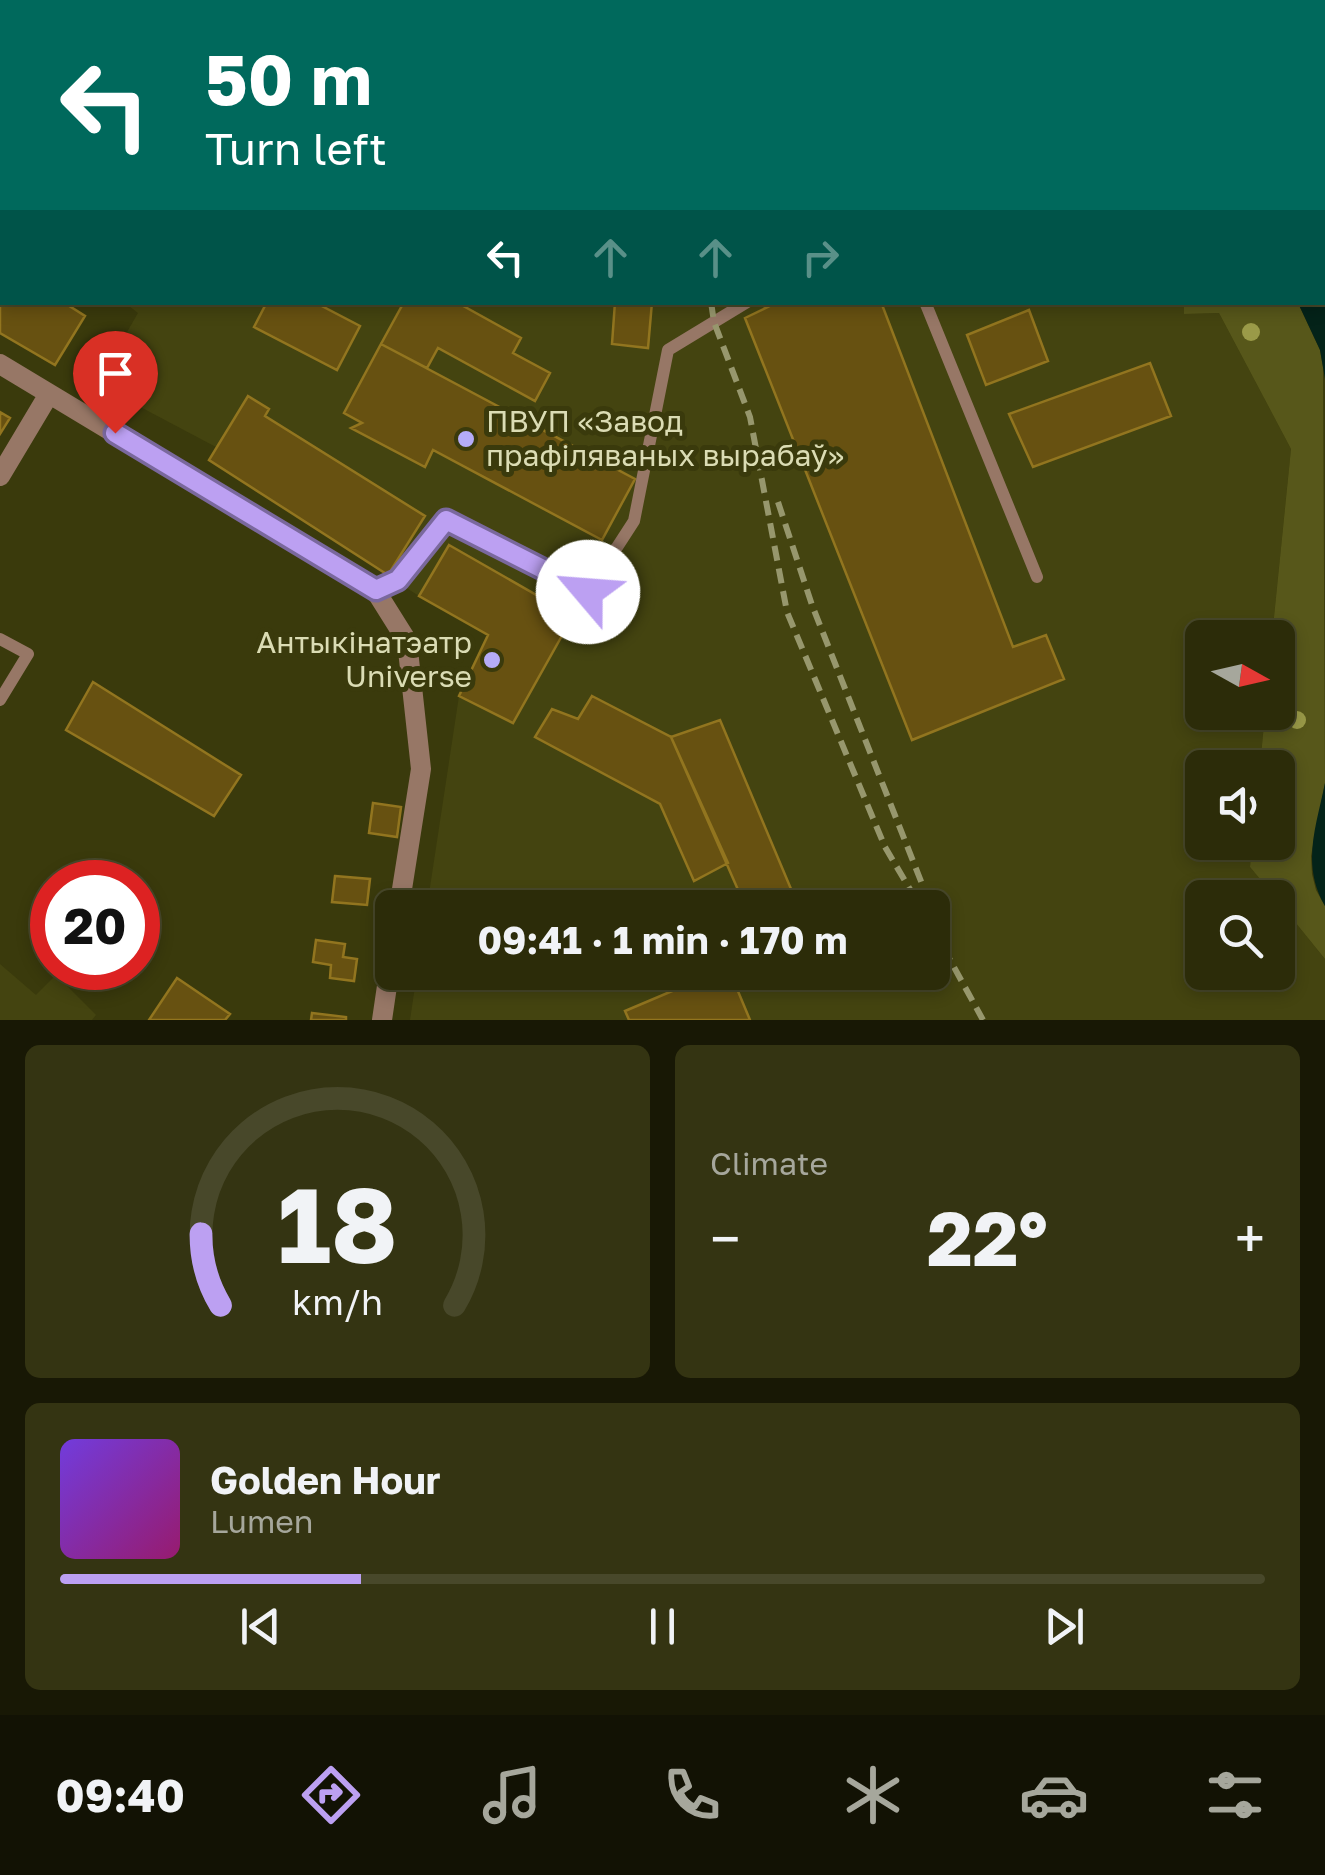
<!DOCTYPE html>
<meta charset="utf-8">
<style>
:root{--surface:#2c2c09;--page:#343412;--text:#f1f3f6;--muted:#a6a79c;--line:#48482a;--accent:#bca0f2}
body{margin:0;font-family:"Golos Text",sans-serif;background:var(--page);color:var(--text);height:100vh;display:flex;flex-direction:column;font-size:38px;white-space:nowrap}
*{box-sizing:border-box;margin:0}
p{font-size:32px;color:var(--muted)}
.icon{flex:none;width:55px;height:55px;fill:none;stroke:currentColor;stroke-width:2;stroke-linecap:round;stroke-linejoin:round}
.map{position:relative;height:1020px;overflow:hidden}
.side{display:flex;flex-direction:column;gap:25px;padding:25px;background:#181805;flex:1}
.side>*{flex:none}
.top-card{position:absolute;left:0px;top:0px;width:1325px;height:305px;box-shadow:0 5px 15px #0003,0 0 0 2px var(--line);background:#00695c;color:#fff;overflow:hidden}
.needle{width:65px;rotate:98deg}
.fabs{position:absolute;left:1185px;top:620px;display:grid;gap:20px}
.fabs a{display:grid;place-items:center;width:110px;height:110px;border-radius:15px;background:var(--surface);box-shadow:0 5px 15px #0003,0 0 0 2px var(--line);font-size:50px}
.speed{position:absolute;left:30px;top:860px;display:flex;gap:20px;font-size:50px;font-weight:700;text-align:center}
.speed>*{display:grid;place-content:center;width:130px;height:130px;border-radius:50%;background:var(--surface);box-shadow:0 5px 15px #0003,0 0 0 2px var(--line);line-height:1}
.speed .limit{border:15px solid #d22;background:#fff;color:#111}
.pin{position:absolute;display:grid;place-items:center;width:85px;height:85px;color:#fff;margin:-102px -42px;border-radius:50% 50% 50% 0;rotate:-45deg;box-shadow:0 0 10px #0007}
.pin .icon{rotate:45deg}
.me{position:absolute;width:110px;margin:-55px;rotate:297deg;stroke-linejoin:round;filter:drop-shadow(0 0 8px #0008)}
.turn{display:flex;align-items:center;gap:35px;height:210px;padding:0 40px;font-size:45px}
.turn .icon{width:130px;height:130px;stroke-width:2.5}
.turn b{display:block;font-size:70px;line-height:85px}
.lanes{display:flex;align-items:center;height:95px;padding:0 40px;background:#0003;justify-content:center;gap:50px;direction:ltr}
.lanes .off{opacity:.35}
.big{font-size:75px;font-weight:700;line-height:1.1}
.side .tile{flex:1;display:flex;flex-direction:column;justify-content:center;gap:15px;min-width:0;padding:0 35px;border-radius:15px;background:var(--page)}
.side .dial{align-items:center;gap:0}
.dial svg{height:260px;overflow:visible;fill:none;stroke:var(--line);stroke-width:7;stroke-linecap:round;text-anchor:middle}
.dial text{fill:var(--text);stroke:none}
.song{display:flex;align-items:center;gap:30px}
.cover{width:120px;height:120px;border-radius:15px;background:linear-gradient(135deg,hsl(260 70% 55%),hsl(320 70% 35%))}
.played{height:10px;border-radius:5px;background:linear-gradient(90deg,var(--accent) 25%,var(--line) 25%)}
.keys{display:flex;justify-content:space-around;direction:ltr}
.heat{display:flex;justify-content:space-between;align-items:center;font-size:55px;direction:ltr}
.side .tiles{flex:1;display:grid;gap:25px;grid-template-columns:1fr 1fr}
.tile:last-child{grid-column:span 2}
.trip{position:absolute;left:375px;top:890px;width:575px;height:100px;border-radius:15px;background:var(--surface);box-shadow:0 5px 15px #0003,0 0 0 2px var(--line);font-weight:700;line-height:100px;text-align:center}
.dock{display:flex;height:160px;justify-content:space-around;align-items:center;background:#121204;color:var(--muted)}
.dock .icon{width:70px;height:70px}
.dock .on{color:var(--accent)}
.dock b{font-size:45px;color:var(--text)}
.map>svg:first-child{display:block}
</style>
<div class="map">
<svg width="1325" height="1020" viewBox="0 0 1325 1020">
<rect width="100%" height="100%" fill="#3a3a0c"/>
<path fill="#444410" d="M0,0h1185v2h-1183v260l-2,4z
M1184,302v12l35,-1 72,136 -19,188 -70,1v74l63,1 -5,54 -58,1v74l50,1 -2,24 25,30 -73,1v74h76v-71l47,58v61h-915l7,-47 515,-1v-64l-505,-1 32,-211 29,-61 -69,-39 -210,-136 7,-13 -119,-63 41,-71 -13,-10z
M0,964l36,31 20,-20 40,40 -4,5h-92z"/>
<path fill="#57571a" d="M1184,303h114l22,47 3,17 2,416 -14,73 1,18 4,16 9,16v53l-47,-58v-3l-3,-1 -25,-30 2,-24 26,-1v-74l-18,-1 5,-54 13,-1v-74l-6,-1 19,-188 -72,-136 -35,1z"/>
<path fill="#042319" d="M1259,0h66v379l-5,-29 -22,-47 24,-1v-300h-63z
M1325,783v123c-24,-41 -9,-79 0,-123z"/>
<path fill="#675111" stroke="#92751f" stroke-width="2.5" d="M533,0h122v2h-122z
M729,0h351v2h-352z
M0,223l2,1v38l-2,4z
M0,265l2,1v36h61l22,14 -30,49 -55,-32z
M267,302h47l46,24 -23,44 -83,-43z
M404,302h52l65,36 -8,15 37,20 -15,28 -97,-53 -11,20 -46,-24z
M615,302h37l-4,46 -36,-4z
M778,302h103l132,345 33,-12 18,44 -152,61 -167,-422z
M1029,310l19,51 -62,24 -19,-50z
M381,344l254,135 -33,61 -169,-90 -8,17 -74,-39 11,-5 -18,-10z
M1150,363l21,53 -138,51 -24,-53z
M248,396l21,13 -4,7 160,100 -37,59 -179,-115z
M0,412l10,6 -10,16z
M449,545l124,71 -60,107 -54,-27 29,-61 -69,-39z
M93,682l148,93 -27,41 -148,-86z
M592,696l79,41 57,126 -34,18 -34,-77 -125,-67 17,-28 26,10z
M720,720l79,188h-53l-75,-171z
M373,803l28,4 -4,30 -28,-4z
M335,876l35,3 -3,26 -35,-3z
M316,940l29,4 -2,13 14,2 -3,22 -24,-3 1,-13 -18,-3z
M717,972h13l20,48h-121l-4,-9z
M772,972h30l-25,12z
M177,978l53,36 -5,6h-76z
M312,1013l34,4v3h-35z"/>
<g fill="none" stroke-linecap="round" stroke-linejoin="round">
<path stroke="#977766" stroke-width="12" d="M46,2v-2
M438,2l2,-2
M0,11h2
M925,302l112,275
M375,590l22,-10 49,-60 142,72 46,-71 34,-171 79,-48
M0,639l28,15 -28,46"/>
<path stroke="#977766" stroke-width="20" d="M0,364l375,226 32,51 14,128 -22,139
M0,476l49,-82
M382,1020l10,-68"/>
<path stroke="#97976d" stroke-width="6" stroke-dasharray="15 8" stroke-linecap="butt" d="M709,2v-2
M711,302l3,20 36,95 37,195 98,235 36,61
M778,502l34,103 116,294
M932,927l51,93"/>
</g>
<g fill="#9a9a48">
<circle cx="1251" cy="332" r="9"/>
<circle cx="1297" cy="720" r="9"/>
<circle cx="1288" cy="777" r="9"/>
</g>
<g fill="none" stroke-linecap="round" stroke-linejoin="round">
<g stroke="#7a689d" stroke-width="25">
<path id="route" d="M115,433l261,157 22,-10 48,-60 142,72"/>
</g>
<use href="#route" stroke="#bca0f2" stroke-width="18"/>
</g>
<g fill="#b5acf8" stroke="#3a3a0c" stroke-width="4">
<circle cx="466" cy="439" r="10"/>
<circle cx="492" cy="660" r="10"/>
</g>
<g text-anchor="middle" stroke-width="10" stroke-linejoin="round" paint-order="stroke">
<g font-size="30" fill="#dbdcb4" stroke="#3a3a0c" text-anchor="start">
<text x="486" y="432">ПВУП «Завод<tspan x="486" dy="34">прафіляваных вырабаў»</tspan></text>
<text x="472" y="653" text-anchor="end">Антыкінатэатр<tspan x="472" dy="34">Universe</tspan></text>
</g>
</g>
</svg>
<div class="fabs">
<a><svg class="needle" viewBox="-14 -14 28 28"><path d="M0-13l5 13h-10z" fill="#e53935"/><path d="M0 13l5-13h-10z" fill="#a6a79c"/></svg></a>
<a><svg class="icon" aria-label="sound" viewBox="0 0 24 24"><path d="M4 9h4l5-4v14l-5-4H4zM17 9q2 3 0 6"/></svg></a>
<a><svg class="icon" aria-label="search" viewBox="0 0 24 24"><circle cx="10" cy="10" r="6"/><path d="M15 15l6 6"/></svg></a>
</div>
<div class="speed"><div class="limit">20</div></div>
<div class="pin" style="left:115px;top:433px;background:#d93025"><svg class="icon" aria-label="arrive" viewBox="0 0 24 24"><path d="M6 21V4h12l-3 4 3 4H6"/></svg></div>
<svg class="me" style="left:588px;top:592px" viewBox="-20 -20 40 40"><circle r="19" fill="#fff"/><path d="M0-13L10 11 0 6-10 11z" fill="#bca0f2"/></svg>
<div class="trip">09:41 · 1 min · 170 m</div>
<div class="top-card">
<div class="turn"><svg class="icon" aria-label="left" viewBox="0 0 24 24"><path d="M17 20v-9H6M10 6l-5 5 5 5"/></svg><div><b>50 m</b>Turn left</div></div>
<div class="lanes"><svg class="icon" aria-label="left" viewBox="0 0 24 24"><path d="M17 20v-9H6M10 6l-5 5 5 5"/></svg><svg class="icon off" aria-label="ahead" viewBox="0 0 24 24"><path d="M12 20V5M6 11l6-6 6 6"/></svg><svg class="icon off" aria-label="ahead" viewBox="0 0 24 24"><path d="M12 20V5M6 11l6-6 6 6"/></svg><svg class="icon off" aria-label="right" viewBox="0 0 24 24"><path d="M7 20v-9h11M14 6l5 5-5 5"/></svg></div>
</div>
</div>
<section class="side">
<div class="tiles">
<div class="tile dial"><svg viewBox="0 0 100 80">
<path d="M14 69A42 42 0 1 1 86 69"/>
<path d="M14 69A42 42 0 0 1 8 47" stroke="#bca0f2"/>
<text x="50" y="56" font-size="32" font-weight="700">18</text>
<text x="50" y="72" font-size="11">km/h</text>
</svg></div>
<div class="tile"><p>Climate</p>
<div class="heat"><a>−</a><b class="big">22°</b><a>+</a></div>
</div>
<div class="tile">
<div class="song"><i class="cover"></i><div><b>Golden Hour</b><p>Lumen</p></div></div>
<div class="played"></div>
<div class="keys"><svg class="icon" aria-label="previous" viewBox="0 0 24 24"><path d="M18 5L8 12l10 7zM5 5v14"/></svg><svg class="icon" aria-label="pause" viewBox="0 0 24 24"><path d="M8 5v14M16 5v14"/></svg><svg class="icon" aria-label="next" viewBox="0 0 24 24"><path d="M6 5l10 7-10 7zM19 5v14"/></svg></div>
</div>
</div>
</section>
<nav class="dock">
<b>09:40</b>
<svg class="icon on" aria-label="directions" viewBox="0 0 24 24"><path d="M12 3l9 9-9 9-9-9zM9 14v-3h6M13 9l2 2-2 2"/></svg>
<svg class="icon" aria-label="music" viewBox="0 0 24 24"><path d="M9 18V5l10-2v13"/><circle cx="6" cy="18" r="3"/><circle cx="16" cy="16" r="3"/></svg>
<svg class="icon" aria-label="phone" viewBox="0 0 24 24"><path d="M5 4h4l2 5-3 2q2 4 5 5l2-3 5 2v4C11 20 4 13 5 4z"/></svg>
<svg class="icon" aria-label="climate" viewBox="0 0 24 24"><path d="M12 3v18M4 7l16 10M4 17L20 7"/></svg>
<svg class="icon" aria-label="car" viewBox="0 0 24 24"><path d="M5 17H2v-5l4-1 3-4h7l3 4 3 1v5h-3M9 17h6M6 11h13"/><circle cx="7" cy="17" r="2"/><circle cx="17" cy="17" r="2"/></svg>
<svg class="icon" aria-label="filters" viewBox="0 0 24 24"><path d="M4 7h16M4 17h16"/><circle cx="9" cy="7" r="2"/><circle cx="15" cy="17" r="2"/></svg>
</nav>
